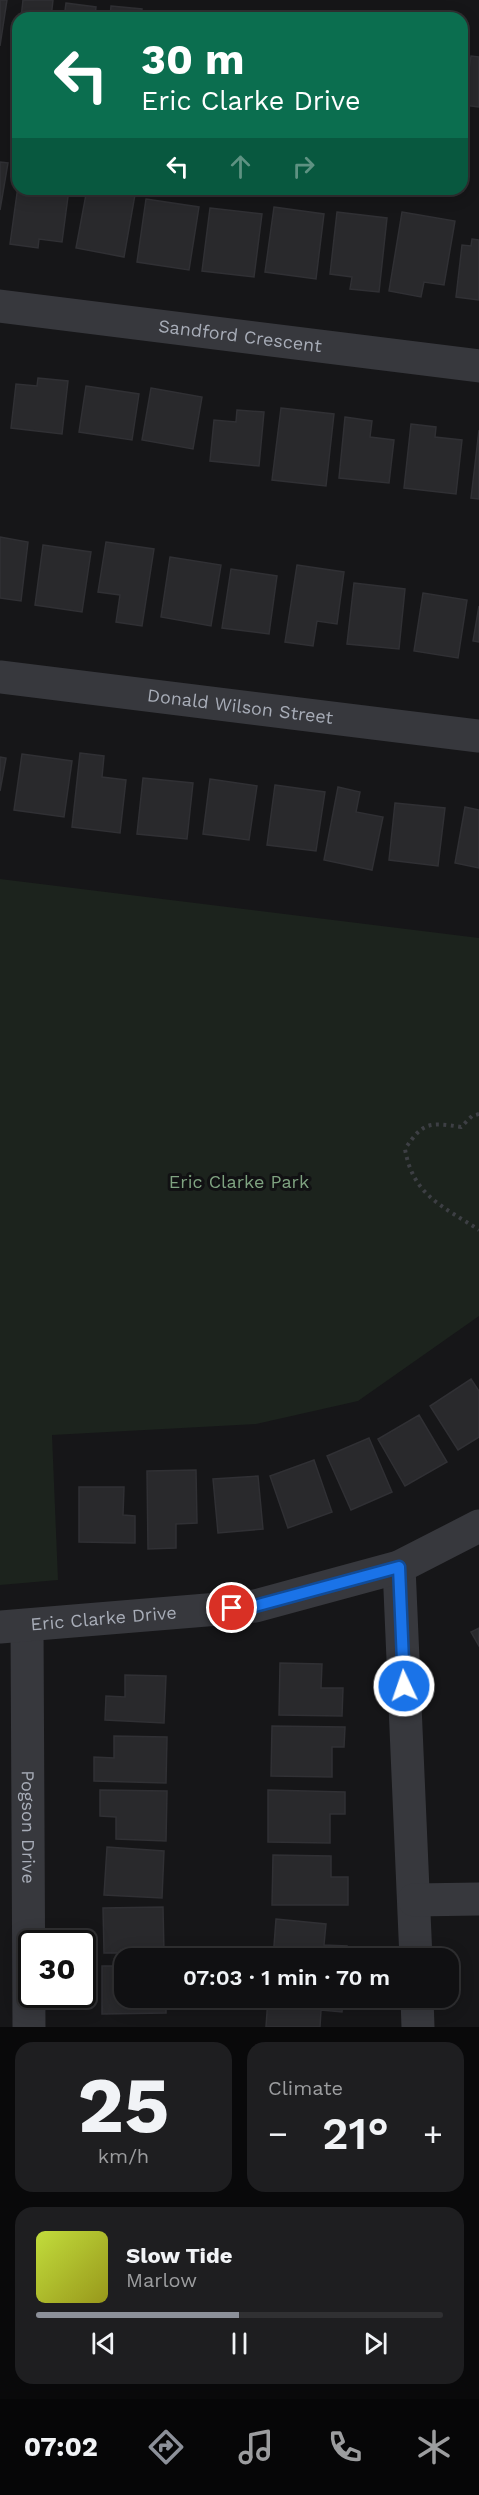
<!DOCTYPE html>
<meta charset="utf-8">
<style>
:root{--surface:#101012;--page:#1e1e20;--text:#f1f3f6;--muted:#9c9d9f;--line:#303032;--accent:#8c9099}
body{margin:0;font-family:"Work Sans",sans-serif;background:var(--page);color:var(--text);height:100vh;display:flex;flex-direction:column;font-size:22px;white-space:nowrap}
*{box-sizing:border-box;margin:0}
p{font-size:20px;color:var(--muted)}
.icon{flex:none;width:33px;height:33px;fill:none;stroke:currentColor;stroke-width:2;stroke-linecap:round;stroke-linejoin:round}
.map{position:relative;height:2027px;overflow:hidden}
.panel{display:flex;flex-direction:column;gap:15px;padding:15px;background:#09090a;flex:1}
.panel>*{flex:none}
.banner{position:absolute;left:12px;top:12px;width:456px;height:183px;border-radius:18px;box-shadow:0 3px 15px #0003,0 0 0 2px var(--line);background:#0b6e4f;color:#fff;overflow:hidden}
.speed{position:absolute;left:18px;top:1930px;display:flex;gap:12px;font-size:30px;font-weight:700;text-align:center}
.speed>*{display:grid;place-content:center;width:78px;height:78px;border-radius:50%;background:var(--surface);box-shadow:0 3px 15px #0003,0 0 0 2px var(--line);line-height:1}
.speed .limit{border:3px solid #111;border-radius:9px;background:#fff;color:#111}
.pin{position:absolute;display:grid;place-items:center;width:51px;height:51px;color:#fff;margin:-26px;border:3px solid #fff;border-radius:50%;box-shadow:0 2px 6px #0007}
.me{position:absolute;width:66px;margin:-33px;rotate:357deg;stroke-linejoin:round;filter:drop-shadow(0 0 4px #0008)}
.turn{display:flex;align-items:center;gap:21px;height:126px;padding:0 30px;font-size:27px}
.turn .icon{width:78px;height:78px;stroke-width:2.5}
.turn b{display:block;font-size:42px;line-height:51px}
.lanes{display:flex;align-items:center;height:57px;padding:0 30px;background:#0003;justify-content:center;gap:30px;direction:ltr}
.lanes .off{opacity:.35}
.big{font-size:45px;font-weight:600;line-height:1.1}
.panel .widget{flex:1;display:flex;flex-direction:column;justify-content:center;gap:9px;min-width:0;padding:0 21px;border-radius:18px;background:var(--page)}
.panel .dial{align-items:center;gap:0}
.dial b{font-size:78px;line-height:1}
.song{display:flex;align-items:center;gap:18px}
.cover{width:72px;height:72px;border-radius:9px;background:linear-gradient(135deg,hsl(70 70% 55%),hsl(60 70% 35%))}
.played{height:6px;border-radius:3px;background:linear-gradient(90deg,var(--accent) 50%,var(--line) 50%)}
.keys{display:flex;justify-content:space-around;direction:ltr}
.heat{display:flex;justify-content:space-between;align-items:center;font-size:33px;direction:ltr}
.panel .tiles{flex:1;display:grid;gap:15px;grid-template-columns:1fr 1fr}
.widget:last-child{grid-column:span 2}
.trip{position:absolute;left:114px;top:1948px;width:345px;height:60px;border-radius:18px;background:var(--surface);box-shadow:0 3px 15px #0003,0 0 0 2px var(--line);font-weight:600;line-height:60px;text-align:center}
.dock{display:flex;height:96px;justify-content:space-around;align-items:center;background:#060607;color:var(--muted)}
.dock .icon{width:42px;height:42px}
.dock .active{color:var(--accent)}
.dock b{font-size:27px;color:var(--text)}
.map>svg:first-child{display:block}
</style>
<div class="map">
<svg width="479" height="2027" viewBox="0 0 479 2027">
<rect width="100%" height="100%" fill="#161618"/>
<path fill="#1c231d" d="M0,879l479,59v378l-121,85 -102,23 -204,11 6,145 -58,5z"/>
<path fill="#29292c" stroke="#303034" stroke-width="1.5" d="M0,0h7l-7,46z
M23,0h30l-2,18h-30z
M66,3l30,4 -1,11h-31z
M111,6l31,3 -1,9h-31z
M159,15l25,2v1h-25z
M471,56l8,1v50l-15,-2z
M0,162l8,1 -8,47z
M18,186v3h51l-7,53 -23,-3 -1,9 -28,-4z
M87,189h49l-12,68 -48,-9z
M146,199l53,8 -10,63 -52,-8z
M274,207l50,7 -8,65 -51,-7z
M210,208l52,6 -8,63 -52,-6z
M337,212l50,6 -8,74 -29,-3 2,-12 -22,-3z
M402,212l53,9 -11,64 -20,-3 -3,15 -32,-6z
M472,239l7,1v60l-23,-3 6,-52 9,1z
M38,378l30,3 -6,53 -51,-6 5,-44 21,2z
M86,386l53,8 -7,46 -53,-8z
M151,388l51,9 -9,52 -51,-9z
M281,408l53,6 -8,72 -54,-6z
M237,410l27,2 -5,54 -49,-5 4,-41 22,2z
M345,417l27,4 -2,16 24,3 -5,43 -50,-5z
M411,424l25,3 -1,10 27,3 -6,54 -52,-6z
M479,430v69l-8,-1z
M0,537l28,5 -7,59 -21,-3z
M106,542l48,7 -12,77 -26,-4 4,-27 -22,-3z
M43,545l48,7 -9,60 -47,-7z
M170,557l51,8 -10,61 -50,-9z
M297,565l47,7 -7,52 -20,-3 -4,25 -28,-4z
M231,569l46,7 -8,58 -47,-6z
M354,583l51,6 -6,60 -52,-5z
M423,593l44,7 -9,58 -44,-7z
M479,606v36l-6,-1z
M80,753l24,3 -2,21 24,3 -6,53 -48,-6z
M22,754l50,7 -8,56 -50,-7z
M0,757l6,1 -6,33z
M143,778l50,5 -6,56 -50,-5z
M210,779l47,7 -8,54 -46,-6z
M275,785l50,7 -9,59 -49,-6z
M338,787l22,5 -4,20 27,5 -11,53 -48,-10z
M395,803l50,5 -7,58 -49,-6z
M465,807l14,3v58l-24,-5z
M471,1379l8,12v46l-21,13 -28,-44z
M419,1415l28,47 -42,24 -27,-47z
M369,1438l23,54 -41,18 -24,-54z
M314,1460l18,52 -44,16 -18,-52z
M196,1470l1,53 -21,1v24l-28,1 -1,-78z
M258,1476l5,53 -45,4 -5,-54z
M79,1487h45l-1,28 12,1v27l-56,-1z
M479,1628v18l-8,-14z
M280,1663l42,1 -1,24h22l-1,28 -63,-1z
M125,1675l41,1 -2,47 -59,-3 1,-24 19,1z
M272,1726l73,1 -1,20h-12v30l-61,-1z
M114,1736l53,1 -1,46 -72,-2v-24l20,1z
M100,1790l67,1 -1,50 -50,-2v-22l-16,-1z
M268,1790l77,2v22h-15v29l-62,-1z
M107,1847l57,4 -2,47 -58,-3z
M273,1855l58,1v21h17v28h-76z
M163,1907l1,46h-60l-1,-45z
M276,1919l50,5 -2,21 23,1 -2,13h-72z
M102,1966h22v32h42v15l-64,1z
M268,1998h75l-1,14 -21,-2 -1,17h-54z"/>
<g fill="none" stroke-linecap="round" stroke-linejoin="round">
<path stroke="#3d3f44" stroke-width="4" stroke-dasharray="3 4.5" stroke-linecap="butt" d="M479,1114l-7,2 -11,11c-32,-5 -38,-5 -56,22 8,47 38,57 74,81"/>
<g stroke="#37383d" stroke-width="33">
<path id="s1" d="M0,306l479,60"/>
<path id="s2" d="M0,677l479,59"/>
<path d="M399,1567l17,392"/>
<path id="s3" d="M27,1626l2,401"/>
<path id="s4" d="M0,1627l255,-21 144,-39 80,-41"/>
<path d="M414,1900l65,-1"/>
<path d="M417,1998l1,29"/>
</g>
</g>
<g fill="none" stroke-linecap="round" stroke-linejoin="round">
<g stroke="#114b97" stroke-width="15">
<path id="route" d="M232,1608l23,-2 144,-39 5,119"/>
</g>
<use href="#route" stroke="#1a73e8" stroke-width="10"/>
</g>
<g text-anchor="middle" stroke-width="6" stroke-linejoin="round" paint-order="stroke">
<g font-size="18" fill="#a8adb8" stroke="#111113">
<text dy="6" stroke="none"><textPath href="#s1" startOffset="242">Sandford Crescent</textPath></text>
<text dy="6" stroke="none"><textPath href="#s2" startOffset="242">Donald Wilson Street</textPath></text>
<text dy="6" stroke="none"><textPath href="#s4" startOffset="104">Eric Clarke Drive</textPath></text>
<text dy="6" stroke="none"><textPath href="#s3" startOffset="201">Pogson Drive</textPath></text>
</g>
<g font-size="18" fill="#7fa381" stroke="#111113">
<text x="239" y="1188">Eric Clarke Park</text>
</g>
</g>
</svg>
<div class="speed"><div class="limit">30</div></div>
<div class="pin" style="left:232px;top:1608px;background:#d93025"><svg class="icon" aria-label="arrive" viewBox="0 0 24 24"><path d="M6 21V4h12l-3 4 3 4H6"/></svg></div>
<svg class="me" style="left:404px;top:1686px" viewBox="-20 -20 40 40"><circle r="17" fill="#1a73e8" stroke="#fff" stroke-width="3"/><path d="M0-11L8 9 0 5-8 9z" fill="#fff"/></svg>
<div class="trip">07:03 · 1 min · 70 m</div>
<div class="banner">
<div class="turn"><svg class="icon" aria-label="left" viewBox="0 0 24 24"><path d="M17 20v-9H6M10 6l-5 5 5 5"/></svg><div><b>30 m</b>Eric Clarke Drive</div></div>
<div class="lanes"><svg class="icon" aria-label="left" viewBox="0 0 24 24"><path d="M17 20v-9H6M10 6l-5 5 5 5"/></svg><svg class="icon off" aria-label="ahead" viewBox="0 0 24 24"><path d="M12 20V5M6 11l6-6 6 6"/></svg><svg class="icon off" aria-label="right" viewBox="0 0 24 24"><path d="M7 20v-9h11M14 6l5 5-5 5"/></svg></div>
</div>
</div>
<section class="panel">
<div class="tiles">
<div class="widget dial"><b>25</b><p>km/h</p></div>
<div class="widget"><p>Climate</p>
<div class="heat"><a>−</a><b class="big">21°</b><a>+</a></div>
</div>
<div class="widget">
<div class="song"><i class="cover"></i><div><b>Slow Tide</b><p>Marlow</p></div></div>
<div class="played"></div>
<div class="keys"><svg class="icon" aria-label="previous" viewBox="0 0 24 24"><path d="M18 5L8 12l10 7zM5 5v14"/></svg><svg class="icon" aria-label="pause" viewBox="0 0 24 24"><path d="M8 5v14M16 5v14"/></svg><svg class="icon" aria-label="next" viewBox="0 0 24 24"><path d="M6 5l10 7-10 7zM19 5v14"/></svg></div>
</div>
</div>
</section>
<nav class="dock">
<b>07:02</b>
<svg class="icon active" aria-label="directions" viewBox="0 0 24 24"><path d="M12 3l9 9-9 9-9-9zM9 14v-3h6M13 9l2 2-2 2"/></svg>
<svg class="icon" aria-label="music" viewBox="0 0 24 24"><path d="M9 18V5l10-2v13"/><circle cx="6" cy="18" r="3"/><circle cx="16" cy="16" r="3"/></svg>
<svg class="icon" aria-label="phone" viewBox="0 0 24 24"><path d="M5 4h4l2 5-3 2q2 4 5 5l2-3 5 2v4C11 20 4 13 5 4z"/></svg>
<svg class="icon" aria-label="climate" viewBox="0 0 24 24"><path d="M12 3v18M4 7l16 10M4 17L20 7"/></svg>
</nav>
